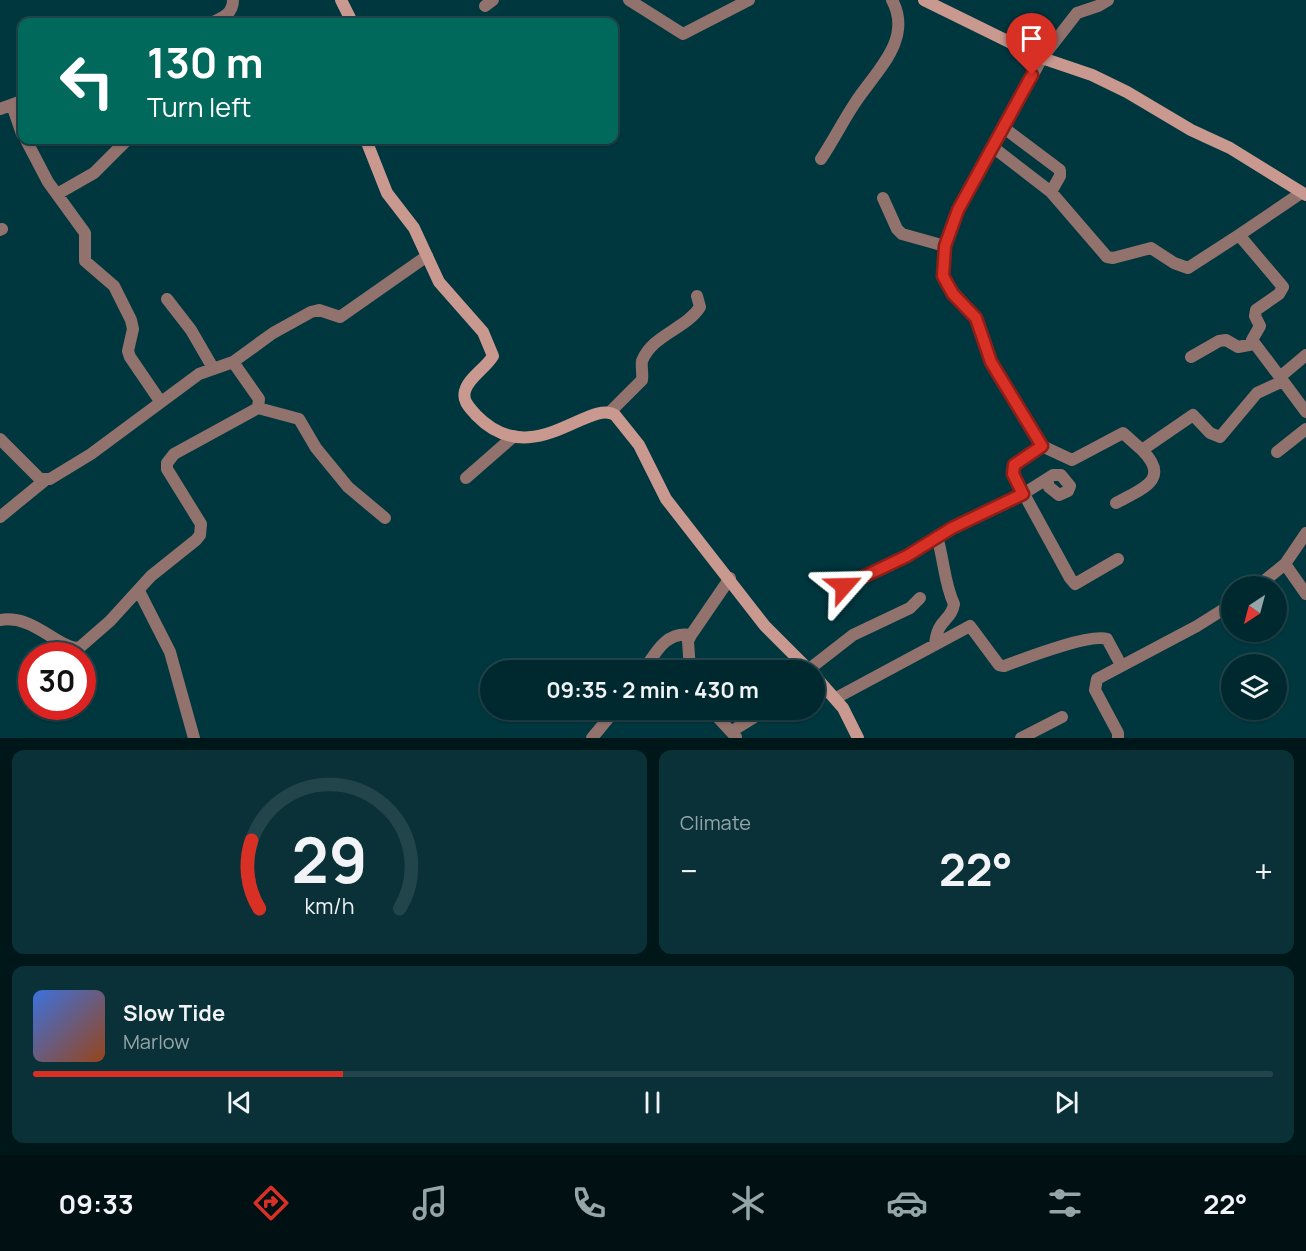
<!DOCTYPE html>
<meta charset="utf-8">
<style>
:root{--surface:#00292f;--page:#0a3137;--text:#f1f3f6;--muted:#95a6aa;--line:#22454b;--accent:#d93025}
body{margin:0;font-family:Manrope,sans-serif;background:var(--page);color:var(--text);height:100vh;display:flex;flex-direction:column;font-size:22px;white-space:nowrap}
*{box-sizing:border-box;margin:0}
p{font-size:20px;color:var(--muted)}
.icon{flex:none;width:33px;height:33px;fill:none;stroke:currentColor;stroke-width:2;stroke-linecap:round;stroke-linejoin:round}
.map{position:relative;height:738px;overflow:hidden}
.drawer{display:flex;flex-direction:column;gap:12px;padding:12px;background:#00171a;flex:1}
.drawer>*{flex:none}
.hud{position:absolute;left:18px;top:18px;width:600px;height:126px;border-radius:12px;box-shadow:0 2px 4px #0004,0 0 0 2px var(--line);background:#00695c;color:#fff;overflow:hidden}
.needle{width:39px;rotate:216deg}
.tools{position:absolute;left:1221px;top:576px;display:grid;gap:12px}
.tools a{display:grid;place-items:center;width:66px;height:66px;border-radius:50%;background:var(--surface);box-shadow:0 2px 4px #0004,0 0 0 2px var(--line);font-size:30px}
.speed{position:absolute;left:18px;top:642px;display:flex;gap:12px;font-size:30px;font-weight:700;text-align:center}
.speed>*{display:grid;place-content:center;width:78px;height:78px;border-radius:50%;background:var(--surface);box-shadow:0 2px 4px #0004,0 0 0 2px var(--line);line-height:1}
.speed .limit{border:9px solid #d22;background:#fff;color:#111}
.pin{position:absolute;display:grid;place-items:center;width:51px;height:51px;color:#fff;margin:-62px -26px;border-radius:50% 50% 50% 0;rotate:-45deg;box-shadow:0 0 6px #0007}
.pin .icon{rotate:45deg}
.me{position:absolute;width:66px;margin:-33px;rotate:65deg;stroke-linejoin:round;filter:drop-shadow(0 0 4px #0008)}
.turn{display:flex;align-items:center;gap:21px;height:126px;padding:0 30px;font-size:27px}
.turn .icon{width:78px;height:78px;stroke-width:2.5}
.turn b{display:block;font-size:42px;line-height:51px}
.big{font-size:45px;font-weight:700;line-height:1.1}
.drawer .tile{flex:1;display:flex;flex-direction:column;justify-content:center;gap:9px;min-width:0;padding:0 21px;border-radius:12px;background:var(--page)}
.drawer .dial{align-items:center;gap:0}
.dial svg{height:156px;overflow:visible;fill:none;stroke:var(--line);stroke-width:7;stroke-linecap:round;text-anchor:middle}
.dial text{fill:var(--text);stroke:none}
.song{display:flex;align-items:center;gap:18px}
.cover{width:72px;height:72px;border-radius:9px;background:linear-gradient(135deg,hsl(220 70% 55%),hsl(20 70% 35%))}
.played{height:6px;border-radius:3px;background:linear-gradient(90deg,var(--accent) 25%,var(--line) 25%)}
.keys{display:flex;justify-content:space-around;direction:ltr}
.heat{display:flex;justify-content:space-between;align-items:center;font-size:33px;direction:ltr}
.drawer .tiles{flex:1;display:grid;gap:12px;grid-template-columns:1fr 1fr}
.tile:last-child{grid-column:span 2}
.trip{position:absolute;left:480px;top:660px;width:345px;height:60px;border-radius:30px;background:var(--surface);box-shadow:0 2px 4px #0004,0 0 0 2px var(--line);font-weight:700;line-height:60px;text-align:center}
.tab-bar{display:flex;height:96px;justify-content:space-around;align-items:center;background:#001013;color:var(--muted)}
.tab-bar .icon{width:42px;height:42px}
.tab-bar .active{color:var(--accent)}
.tab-bar b{font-size:27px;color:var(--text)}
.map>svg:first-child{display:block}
</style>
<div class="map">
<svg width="1306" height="738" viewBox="0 0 1306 738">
<rect width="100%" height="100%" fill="#00373f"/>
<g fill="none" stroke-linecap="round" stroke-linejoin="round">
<path stroke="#92726d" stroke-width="12" d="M629,0l54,34 66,-34
M1108,0l-10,6 -21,7 -35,45 -84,152 -13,36 -2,30 5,10 28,32 15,44 49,79 2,5 -28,19 -1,9 57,104 5,6 43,-25
M485,6l8,-6
M213,22c11,-5 20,-9 20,-22
M422,22h1
M12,105l10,29
M0,109l22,-8
M1004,128l56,42v6l-9,16
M26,140l22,42 37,51v28l29,25 17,34 2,9 -5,22 2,6 30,44
M994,148l57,44 56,65 6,1 38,-10 23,15 14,5 51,-33
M821,159c12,-18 22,-38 34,-56 19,-30 59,-63 37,-103
M59,193l35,-20 33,-33
M883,198l14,31 5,5 43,12
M0,230l2,-1
M167,299l24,31 22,38
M1191,357l28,-16 7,-1 12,7 16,-3
M1281,376l25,-21
M1283,381l-31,-41 8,-14 -5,-10 1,-6 23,-16 4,-7 -44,-52 62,-42
M258,408l41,11 17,29 32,39 37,31
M610,412l32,-32c1,-6 -1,-14 0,-19 10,-26 44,-32 58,-54l-3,-11
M0,439l40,40h10l41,-25 108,-80 34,-12 40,-29 38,-21 8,-2 21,7 87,-61
M1042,446l30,14 51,-27 19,17 51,-35 17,18 10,4 37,-44 26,-12 23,31
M1277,452l29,-23
M466,478l48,-42
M1116,503c25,-14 56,-23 26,-53
M0,517l44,-36
M1285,564l21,30
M844,586l63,-30 37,-24 79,-38 30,-19h8l9,11 -2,5 -9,4 -10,-8 -2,-7
M1258,586l27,-22 21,-31
M139,591l31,61 24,86
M0,620c33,-6 57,28 79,28l31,-27 41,-45 45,-36 4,-5 1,-11 -34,-55v-6l7,-9 84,-46 1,-9 -26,-37
M935,645c2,-27 16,-23 19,-41 -10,-21 -10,-45 -17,-67
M644,670c12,-18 22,-39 47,-35
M690,670l-2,-29 3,-6 39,-57
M808,670l45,-35 57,-27 10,-10
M836,698l134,-72 29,39 5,1c19,-7 86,-33 103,-27l14,26
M711,710l25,27
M732,731l34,-21
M592,738l23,-28
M1021,738l41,-21
M1118,738v-5l-23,-43 2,-11 100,-53 35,-22"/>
<path stroke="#c9988f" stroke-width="12" d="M341,0l11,22
M924,0l118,58 50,17 35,17 64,38 39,18 76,47
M366,140l21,53 27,35 25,54 44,50 10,24c-7,12 -25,22 -28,35 -3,10 5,17 11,24 56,58 113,-17 139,0l24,30 27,54 99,127 44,44
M814,675l29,33 15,30"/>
</g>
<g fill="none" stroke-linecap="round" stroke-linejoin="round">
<g stroke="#8d1f18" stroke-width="15">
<path id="route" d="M844,586l63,-30 45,-28 71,-34 -10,-20 1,-9 28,-19 -51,-84 -15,-44 -23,-24 -10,-18 2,-30 13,-36 74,-135"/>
</g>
<use href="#route" stroke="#d93025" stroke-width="10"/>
</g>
</svg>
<div class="tools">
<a><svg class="needle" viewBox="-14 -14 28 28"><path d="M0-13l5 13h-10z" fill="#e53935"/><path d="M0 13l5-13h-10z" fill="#95a6aa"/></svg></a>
<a><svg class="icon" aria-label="layers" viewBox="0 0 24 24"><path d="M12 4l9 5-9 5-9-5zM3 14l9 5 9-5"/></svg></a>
</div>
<div class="speed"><div class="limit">30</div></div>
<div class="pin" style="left:1032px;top:75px;background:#d93025"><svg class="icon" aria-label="arrive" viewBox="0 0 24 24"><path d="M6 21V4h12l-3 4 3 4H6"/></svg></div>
<svg class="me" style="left:844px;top:586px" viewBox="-20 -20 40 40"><path d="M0-17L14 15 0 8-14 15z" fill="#d93025" stroke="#fff" stroke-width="4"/></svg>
<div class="trip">09:35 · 2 min · 430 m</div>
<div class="hud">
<div class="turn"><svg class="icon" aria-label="left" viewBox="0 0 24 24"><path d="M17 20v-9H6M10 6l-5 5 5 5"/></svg><div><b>130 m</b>Turn left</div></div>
</div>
</div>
<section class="drawer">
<div class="tiles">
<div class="tile dial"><svg viewBox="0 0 100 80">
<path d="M14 69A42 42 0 1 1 86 69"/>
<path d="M14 69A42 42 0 0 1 10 34" stroke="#d93025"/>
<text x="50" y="56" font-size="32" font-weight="700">29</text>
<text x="50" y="72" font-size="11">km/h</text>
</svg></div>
<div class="tile"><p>Climate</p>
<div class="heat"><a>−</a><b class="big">22°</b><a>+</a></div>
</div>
<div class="tile">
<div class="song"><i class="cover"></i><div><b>Slow Tide</b><p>Marlow</p></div></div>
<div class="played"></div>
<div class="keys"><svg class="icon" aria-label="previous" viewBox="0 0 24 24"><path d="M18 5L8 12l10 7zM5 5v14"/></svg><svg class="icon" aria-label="pause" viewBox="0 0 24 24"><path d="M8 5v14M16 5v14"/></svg><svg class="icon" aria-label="next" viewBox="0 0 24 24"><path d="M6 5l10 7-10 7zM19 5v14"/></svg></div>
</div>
</div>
</section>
<nav class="tab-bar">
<b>09:33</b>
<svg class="icon active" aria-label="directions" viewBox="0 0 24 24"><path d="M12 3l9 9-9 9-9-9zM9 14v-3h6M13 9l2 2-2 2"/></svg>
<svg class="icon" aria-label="music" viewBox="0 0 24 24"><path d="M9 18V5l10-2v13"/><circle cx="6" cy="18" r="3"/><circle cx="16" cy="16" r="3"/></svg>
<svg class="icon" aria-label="phone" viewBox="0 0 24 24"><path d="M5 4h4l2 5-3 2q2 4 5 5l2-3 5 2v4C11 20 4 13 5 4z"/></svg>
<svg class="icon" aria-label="climate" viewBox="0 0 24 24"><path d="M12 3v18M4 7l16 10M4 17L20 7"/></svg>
<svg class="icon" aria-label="car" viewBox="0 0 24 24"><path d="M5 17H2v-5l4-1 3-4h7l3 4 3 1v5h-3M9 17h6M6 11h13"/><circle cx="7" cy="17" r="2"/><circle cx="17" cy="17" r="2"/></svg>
<svg class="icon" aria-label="filters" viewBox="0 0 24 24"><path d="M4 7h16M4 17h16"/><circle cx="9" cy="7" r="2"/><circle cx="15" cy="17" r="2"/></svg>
<b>22°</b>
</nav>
